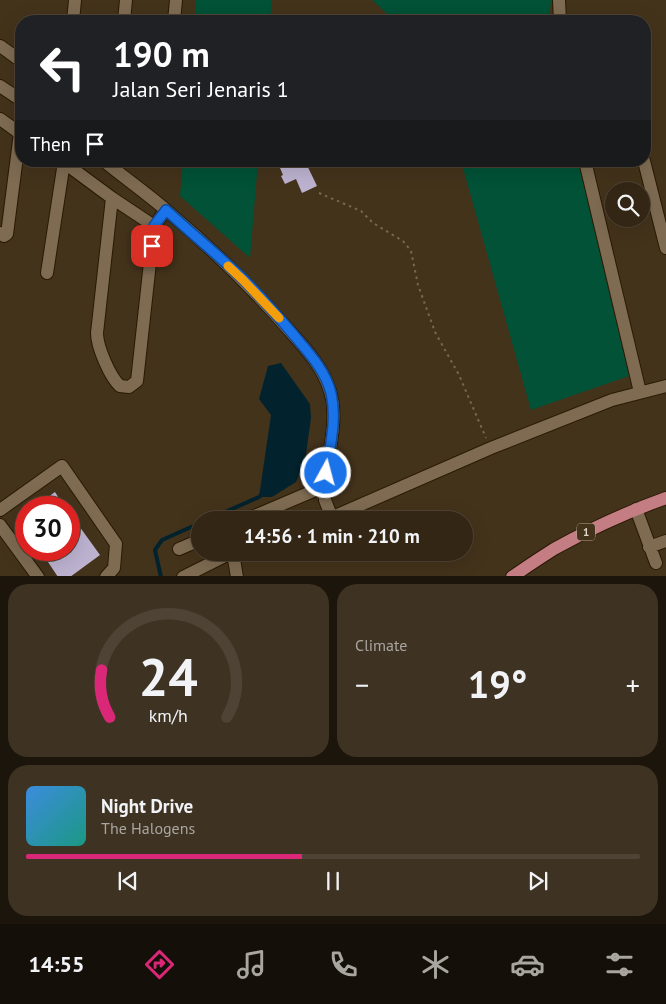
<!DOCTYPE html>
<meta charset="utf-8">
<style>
:root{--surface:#332614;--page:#3e3222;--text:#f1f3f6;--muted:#a9a5a0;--line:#4e4334;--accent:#db2777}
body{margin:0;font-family:"PT Sans",sans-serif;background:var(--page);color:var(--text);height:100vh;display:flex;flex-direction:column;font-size:19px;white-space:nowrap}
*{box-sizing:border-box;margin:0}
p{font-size:16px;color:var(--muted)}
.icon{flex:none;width:28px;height:28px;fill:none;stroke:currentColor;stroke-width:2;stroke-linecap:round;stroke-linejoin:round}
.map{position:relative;height:576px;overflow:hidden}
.details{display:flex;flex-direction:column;gap:8px;padding:8px;background:#1c150b;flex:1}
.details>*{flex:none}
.banner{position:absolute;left:15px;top:15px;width:636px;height:152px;border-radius:20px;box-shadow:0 5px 20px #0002,0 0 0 1px var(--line);background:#202124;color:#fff;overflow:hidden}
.tools{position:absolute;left:605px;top:182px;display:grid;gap:10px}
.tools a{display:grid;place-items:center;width:45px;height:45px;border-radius:50%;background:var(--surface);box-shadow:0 5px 20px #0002,0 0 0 1px var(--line);font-size:25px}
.speed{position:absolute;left:15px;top:496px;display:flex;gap:10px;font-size:25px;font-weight:700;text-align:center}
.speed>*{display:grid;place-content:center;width:65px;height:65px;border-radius:50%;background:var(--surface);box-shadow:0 5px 20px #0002,0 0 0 1px var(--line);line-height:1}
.speed .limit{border:8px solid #d22;background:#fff;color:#111}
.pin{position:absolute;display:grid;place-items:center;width:42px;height:42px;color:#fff;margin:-21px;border-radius:10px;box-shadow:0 2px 8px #0006}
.me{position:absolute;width:55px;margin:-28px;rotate:7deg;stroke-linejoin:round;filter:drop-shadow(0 0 4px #0008)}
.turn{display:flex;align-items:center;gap:18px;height:105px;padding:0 15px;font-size:22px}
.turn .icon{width:65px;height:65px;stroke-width:2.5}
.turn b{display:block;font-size:35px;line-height:42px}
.then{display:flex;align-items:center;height:48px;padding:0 15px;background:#0003;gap:10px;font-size:19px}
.big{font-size:38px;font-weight:700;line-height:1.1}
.details .tile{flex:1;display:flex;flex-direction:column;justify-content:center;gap:8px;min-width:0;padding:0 18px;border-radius:20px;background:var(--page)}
.details .dial{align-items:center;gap:0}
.dial svg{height:130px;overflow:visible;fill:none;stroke:var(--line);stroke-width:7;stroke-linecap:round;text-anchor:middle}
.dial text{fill:var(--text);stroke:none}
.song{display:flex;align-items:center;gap:15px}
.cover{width:60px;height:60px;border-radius:8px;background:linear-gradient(135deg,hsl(210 70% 55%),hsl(170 70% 35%))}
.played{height:5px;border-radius:2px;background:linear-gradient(90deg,var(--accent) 45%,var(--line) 45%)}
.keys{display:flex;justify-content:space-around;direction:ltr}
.heat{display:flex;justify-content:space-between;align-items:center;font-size:28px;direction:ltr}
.details .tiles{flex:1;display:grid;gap:8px;grid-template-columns:1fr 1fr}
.tile:last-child{grid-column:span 2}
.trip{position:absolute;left:191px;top:511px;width:282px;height:50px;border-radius:25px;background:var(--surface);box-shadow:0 5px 20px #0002,0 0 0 1px var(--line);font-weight:700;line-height:50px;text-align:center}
.tabs{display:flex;height:80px;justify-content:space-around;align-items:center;background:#140f08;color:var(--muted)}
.tabs .icon{width:35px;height:35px}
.tabs .selected{color:var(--accent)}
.tabs b{font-size:22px;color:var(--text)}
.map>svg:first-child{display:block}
</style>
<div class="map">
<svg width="666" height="577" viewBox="0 0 666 577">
<rect width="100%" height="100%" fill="#44331b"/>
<path fill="#015237" d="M196,0h76l-2,21h-75z
M372,0h179l-2,21h-154z
M183,161h75l-8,97 -70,-62z
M461,161h117l51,215 -98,34z"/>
<path fill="#02232d" d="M281,363l29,41 1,14 -6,43 -9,21 -24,15h-13l12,-82 -12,-16 9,-33z"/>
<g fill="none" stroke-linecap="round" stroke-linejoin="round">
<path stroke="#02232d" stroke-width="4" d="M207,520l52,-23 3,-3
M161,577l-6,-27 7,-10 38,-17"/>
</g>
<path fill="#bdb3d1" d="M277,161h28l12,25 -15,7 -6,-14 -11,5 -4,-8 2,-1z
M55,492l10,16h-32z
M69,512l31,43 -30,22h-12l-18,-27h29z"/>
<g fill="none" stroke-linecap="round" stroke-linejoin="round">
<g stroke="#2a1a03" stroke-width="14">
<path id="minor" d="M559,0l1,21
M73,21l2,-21
M124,21l2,-21
M174,21l2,-21
M0,46l21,15
M0,86l21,14
M0,119l21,15
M62,161l50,37 42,28 12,-16
M104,161c21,17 42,32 62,49 44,37 85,76 122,119 17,19 35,38 42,62 8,25 0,54 -3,79 -1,10 -4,21 -2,30 2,6 5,12 7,18
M585,161l55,231
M644,161l22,87
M112,198l-15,135c0,14 13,44 23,53l9,1 8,-6 17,-155
M0,233l4,3 3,-2 13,-101
M47,273l17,-111
M636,509l20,54
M0,510l62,-44 54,78 -2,24 -8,9
M245,520l80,-34
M326,520l165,-72 121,-48 54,-14
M0,525l38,52
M649,547l17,-6
M179,549l21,-9
M233,553l4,24
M183,577l50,-25"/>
</g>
<g stroke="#2a1a03" stroke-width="14">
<path id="major" d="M512,577c14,-10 28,-19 42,-28 36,-20 73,-37 112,-51"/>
</g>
<path stroke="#776853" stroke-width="2" stroke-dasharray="2.5 4" stroke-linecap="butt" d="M319,193l42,18 12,12 30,18 8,10 7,34 17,47 24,43 27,63"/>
<use href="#minor" stroke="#7e6b52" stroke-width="12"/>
<use href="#major" stroke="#c57d84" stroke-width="12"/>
</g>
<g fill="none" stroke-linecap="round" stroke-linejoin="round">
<g stroke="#114b97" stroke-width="12">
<path id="route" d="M152,246l2,-20 12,-16c25,23 52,45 77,69 17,17 33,35 49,54 15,18 33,36 39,60 6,26 -1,54 -5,80"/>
</g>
<use href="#route" stroke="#1a73e8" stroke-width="9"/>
<path stroke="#f59e0b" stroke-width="9" d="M228,266l15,14 36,38"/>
</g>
<g text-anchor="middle" stroke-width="5" stroke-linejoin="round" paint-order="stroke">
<rect fill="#44331b" stroke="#b2a594" stroke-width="1" x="577" y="523.5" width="18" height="17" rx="4"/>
<g font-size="11" font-weight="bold" fill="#e1d6c8">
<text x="586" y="536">1</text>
</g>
</g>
</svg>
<div class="tools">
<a><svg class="icon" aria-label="search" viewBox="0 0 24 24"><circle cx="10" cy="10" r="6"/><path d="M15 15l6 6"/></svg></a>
</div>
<div class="speed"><div class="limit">30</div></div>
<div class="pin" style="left:152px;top:246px;background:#d93025"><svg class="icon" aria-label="arrive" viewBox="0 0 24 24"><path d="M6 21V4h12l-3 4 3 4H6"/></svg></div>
<svg class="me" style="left:326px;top:473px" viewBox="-20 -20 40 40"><circle r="17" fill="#1a73e8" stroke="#fff" stroke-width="3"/><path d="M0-11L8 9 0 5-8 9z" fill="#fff"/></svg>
<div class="trip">14:56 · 1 min · 210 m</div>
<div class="banner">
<div class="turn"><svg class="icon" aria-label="left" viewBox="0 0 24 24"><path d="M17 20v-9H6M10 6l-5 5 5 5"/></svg><div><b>190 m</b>Jalan Seri Jenaris 1</div></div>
<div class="then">Then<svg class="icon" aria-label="arrive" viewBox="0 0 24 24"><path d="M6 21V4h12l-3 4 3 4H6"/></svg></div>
</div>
</div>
<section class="details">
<div class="tiles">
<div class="tile dial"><svg viewBox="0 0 100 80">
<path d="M14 69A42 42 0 1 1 86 69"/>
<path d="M14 69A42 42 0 0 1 9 40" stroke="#db2777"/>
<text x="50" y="56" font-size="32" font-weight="700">24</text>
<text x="50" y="72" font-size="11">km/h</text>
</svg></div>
<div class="tile"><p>Climate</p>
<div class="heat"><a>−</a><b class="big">19°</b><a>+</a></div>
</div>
<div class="tile">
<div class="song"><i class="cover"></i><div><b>Night Drive</b><p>The Halogens</p></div></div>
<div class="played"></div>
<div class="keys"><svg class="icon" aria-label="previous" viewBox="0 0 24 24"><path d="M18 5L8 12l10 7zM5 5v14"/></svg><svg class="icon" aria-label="pause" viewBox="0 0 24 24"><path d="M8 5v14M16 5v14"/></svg><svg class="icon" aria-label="next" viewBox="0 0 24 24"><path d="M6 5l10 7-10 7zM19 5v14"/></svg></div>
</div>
</div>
</section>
<nav class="tabs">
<b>14:55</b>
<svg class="icon selected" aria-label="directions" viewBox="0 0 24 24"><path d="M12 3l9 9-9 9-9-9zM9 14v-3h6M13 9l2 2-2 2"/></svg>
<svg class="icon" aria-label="music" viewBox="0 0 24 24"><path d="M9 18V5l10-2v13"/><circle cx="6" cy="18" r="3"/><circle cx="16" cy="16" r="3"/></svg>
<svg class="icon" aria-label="phone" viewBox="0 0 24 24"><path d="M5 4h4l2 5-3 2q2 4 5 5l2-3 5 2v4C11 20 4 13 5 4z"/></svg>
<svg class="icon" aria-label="climate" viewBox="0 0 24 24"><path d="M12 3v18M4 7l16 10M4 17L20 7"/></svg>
<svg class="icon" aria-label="car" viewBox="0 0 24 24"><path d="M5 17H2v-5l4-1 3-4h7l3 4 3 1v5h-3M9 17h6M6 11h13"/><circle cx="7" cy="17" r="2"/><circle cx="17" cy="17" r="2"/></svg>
<svg class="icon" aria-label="filters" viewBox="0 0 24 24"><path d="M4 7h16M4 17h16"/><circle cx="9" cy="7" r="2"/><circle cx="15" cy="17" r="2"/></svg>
</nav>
